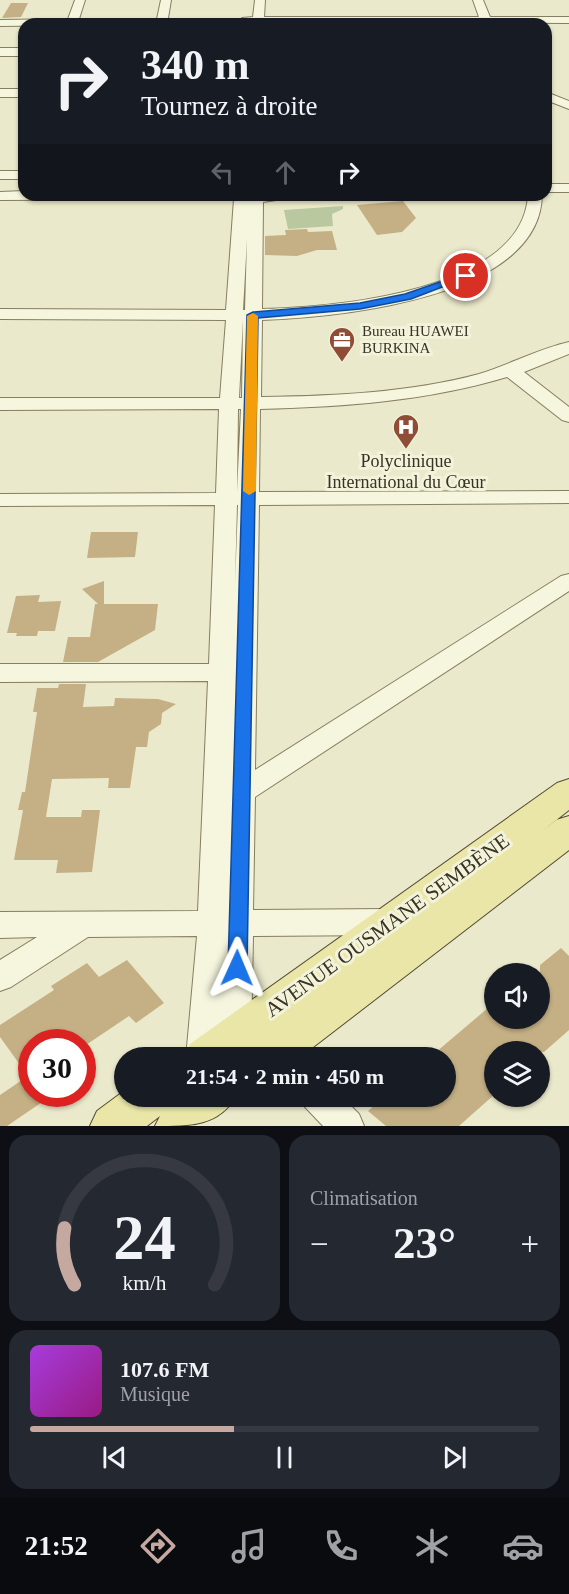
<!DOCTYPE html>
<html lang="fr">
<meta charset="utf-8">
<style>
:root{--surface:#171b24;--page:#242831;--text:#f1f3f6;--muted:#9ea1a6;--line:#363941;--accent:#c5a8a0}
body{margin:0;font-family:"Times New Roman",serif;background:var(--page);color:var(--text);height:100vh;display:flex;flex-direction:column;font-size:22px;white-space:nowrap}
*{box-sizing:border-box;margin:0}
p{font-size:20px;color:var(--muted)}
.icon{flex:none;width:33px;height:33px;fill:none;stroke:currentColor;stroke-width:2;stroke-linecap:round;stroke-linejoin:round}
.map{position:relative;height:1126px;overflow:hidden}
.side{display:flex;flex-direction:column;gap:9px;padding:9px;background:#0d0f14;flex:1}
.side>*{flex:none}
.top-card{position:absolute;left:18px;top:18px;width:534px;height:183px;border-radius:18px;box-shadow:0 2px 4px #0004;background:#171b24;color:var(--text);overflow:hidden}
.buttons{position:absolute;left:484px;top:963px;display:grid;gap:12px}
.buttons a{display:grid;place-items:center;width:66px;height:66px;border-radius:50%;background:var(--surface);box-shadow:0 2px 4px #0004;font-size:30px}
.speed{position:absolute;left:18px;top:1029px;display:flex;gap:12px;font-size:30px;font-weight:700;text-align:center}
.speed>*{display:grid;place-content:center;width:78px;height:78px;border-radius:50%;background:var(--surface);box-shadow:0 2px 4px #0004;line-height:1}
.speed .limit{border:9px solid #d22;background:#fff;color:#111}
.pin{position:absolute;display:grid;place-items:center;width:51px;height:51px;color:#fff;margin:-26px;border:3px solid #fff;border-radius:50%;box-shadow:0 2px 6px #0007}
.me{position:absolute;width:66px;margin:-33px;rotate:1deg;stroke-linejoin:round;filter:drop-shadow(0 0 4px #0008)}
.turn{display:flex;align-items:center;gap:21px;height:126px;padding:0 24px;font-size:27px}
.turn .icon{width:78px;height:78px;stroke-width:2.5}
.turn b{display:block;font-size:42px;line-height:51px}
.lanes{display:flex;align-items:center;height:57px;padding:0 24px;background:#0003;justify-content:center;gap:30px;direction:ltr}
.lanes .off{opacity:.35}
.big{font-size:45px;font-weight:600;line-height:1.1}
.side .widget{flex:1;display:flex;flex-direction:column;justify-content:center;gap:9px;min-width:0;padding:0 21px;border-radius:18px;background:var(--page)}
.side .dial{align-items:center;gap:0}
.dial svg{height:156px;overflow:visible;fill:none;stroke:var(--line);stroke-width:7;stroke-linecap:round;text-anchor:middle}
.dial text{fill:var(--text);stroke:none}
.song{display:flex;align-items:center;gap:18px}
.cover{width:72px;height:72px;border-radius:9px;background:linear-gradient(135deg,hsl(280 70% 55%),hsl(310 70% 35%))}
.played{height:6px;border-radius:3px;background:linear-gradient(90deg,var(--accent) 40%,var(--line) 40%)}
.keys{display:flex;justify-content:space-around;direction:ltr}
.heat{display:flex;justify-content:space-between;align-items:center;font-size:33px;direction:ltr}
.side .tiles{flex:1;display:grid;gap:9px;grid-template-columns:1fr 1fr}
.widget:last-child{grid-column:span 2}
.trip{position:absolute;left:114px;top:1047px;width:342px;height:60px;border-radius:30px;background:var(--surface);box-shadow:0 2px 4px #0004;font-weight:600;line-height:60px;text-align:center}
.tabs{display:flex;height:96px;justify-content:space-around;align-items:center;background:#090b0e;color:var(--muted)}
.tabs .icon{width:42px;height:42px}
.tabs .current{color:var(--accent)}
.tabs b{font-size:27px;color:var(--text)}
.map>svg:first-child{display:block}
</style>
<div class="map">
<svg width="569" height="1126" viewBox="0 0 569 1126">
<rect width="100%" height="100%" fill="#ebe9cb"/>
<path fill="#b9c89f" d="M343,206v3l-11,5 1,12 -45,3 -4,-19z"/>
<path fill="#c5b085" d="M11,3h17l-7,14 -19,1z
M403,201l13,17 -14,14 -25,3 -20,-30z
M307,229l1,3 24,-1 5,19h-20l-20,6 -32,-1v-19l21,-1 -1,-5z
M91,532h47l-3,25 -48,1z
M104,581v23h54l-3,26 -57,32h-35l5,-25h22l5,-33h3l-16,-15z
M40,595l-2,7 23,-1 -6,30h-17l-1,5h-21l1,-3h-10l9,-37z
M59,684h27l-3,23 31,-1 1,-8 43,1 18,5 -14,9 -1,11 -12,8 -2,15h-11l-6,41h-22l1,-10 -57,1 -6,38h35l1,-7h18l-8,62 -36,1 2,-13h-44l9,-50h-5l4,-18h3l12,-80h-4l4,-24h21z
M561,948l8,8v74l-25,22h-49v42l-36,32h-73l-18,-15 17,-15h61v-38h-17l66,-56v16h45v-53z
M127,960l37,43 -28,20 -7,-7 -46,31 -1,-5h-50v52h22l-47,32h-7v-31l28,-19 -28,-39v-12l54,-35 -3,-4 36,-23 12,14z"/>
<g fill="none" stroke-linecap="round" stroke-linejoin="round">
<g stroke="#867e61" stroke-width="2">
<path id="minor" d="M75,0h10l-6,19h78l4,-19h10l-4,24 -167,2v-6l68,-1z
M255,0h10l-1,17h215l-6,-17h10l7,17h79v6l-327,-1v-4l11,-1z
M0,48h24v8h-24z
M0,89h24v8h-24z
M546,92l23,9v8l-23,-9z
M0,171h24v8h-24z
M546,184h23v8h-23z
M24,191v4h267l-2,3 -26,4 -1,107c71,-2 261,-17 266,-114h14c-2,104 -204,122 -280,125l-1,77c72,-1 147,-4 218,-23 30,-9 59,-25 90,-32v12l-45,18 45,35v15l-7,-2 -55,-43c-80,24 -164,30 -247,32l-1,83 310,-1v12l-310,2 -4,265 306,-194 8,-2v17l-314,206 -2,113 134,-1 11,4 4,9 -4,9 -11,4 -134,1 -2,105 -4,10 -12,5 -12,-5 -3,-8 -2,15h-32l11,-122 -109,1 -77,50 -11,4v-31l37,-23 -37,1v-26l198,-1 10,-230 -208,1v-18h209l6,-159 -215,1v-12l216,-1 3,-84 -219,1v-12h220l6,-78 -226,-1v-10l226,1 8,-111 -234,1v-8zM247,239l-2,71h-2zM243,320l-1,78h-3zM238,409h3l-4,83zM237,505h1l-3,79z
M300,1096h41l18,18 5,12h-41l-18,-19z"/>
</g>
<g stroke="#554c34" stroke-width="2">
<path id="major" d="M569,779v31l-28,22 15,-12 13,-4v34l-270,208h-54l4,-8 -10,8h-55l6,-14 367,-261z
M124,1091v5h49l-4,9 12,-9h55c-17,30 -45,30 -81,30l5,-10 -13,10h-57l7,-15z"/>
</g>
<use href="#minor" fill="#f6f5de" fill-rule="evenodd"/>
<use href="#major" fill="#e9e6a8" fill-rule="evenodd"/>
</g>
<path fill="#1a73e8" stroke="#114b97" stroke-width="1.5" d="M463,274l8,2 -60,23 -51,10 -102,9 -11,650 -3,6 -7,2 -7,-2 -2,-6 19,-653 6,-3 107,-9 45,-9z"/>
<path fill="#f59e0b" d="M253,313l5,3 -2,175 -7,4 -6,-4 4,-175z"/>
<defs>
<g id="office-pin" transform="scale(1.35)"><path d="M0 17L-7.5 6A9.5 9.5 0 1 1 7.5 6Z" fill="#8f4d36" stroke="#f3f2da"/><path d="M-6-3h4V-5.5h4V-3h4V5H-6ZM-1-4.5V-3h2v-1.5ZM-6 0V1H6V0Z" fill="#fff"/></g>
<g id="hospital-pin" transform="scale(1.35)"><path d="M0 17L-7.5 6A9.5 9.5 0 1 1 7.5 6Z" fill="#8f4d36" stroke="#f3f2da"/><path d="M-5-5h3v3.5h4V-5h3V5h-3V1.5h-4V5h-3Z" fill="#fff"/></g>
</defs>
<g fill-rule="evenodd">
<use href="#office-pin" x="342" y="340"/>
<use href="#hospital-pin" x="406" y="427"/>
</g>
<g text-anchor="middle" stroke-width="6" stroke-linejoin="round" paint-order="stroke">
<g font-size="15" fill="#383322" stroke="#f3f2da" text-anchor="start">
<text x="362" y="336">Bureau HUAWEI<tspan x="362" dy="17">BURKINA</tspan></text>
</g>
<g font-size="18" fill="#383322" stroke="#f3f2da">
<text x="406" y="467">Polyclinique<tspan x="406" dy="21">International du Cœur</tspan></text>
</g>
<g font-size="21" fill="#383322" stroke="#f3f2da">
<text transform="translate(387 925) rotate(-36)" y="7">AVENUE OUSMANE SEMBÈNE</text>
</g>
</g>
</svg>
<div class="buttons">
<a><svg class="icon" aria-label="sound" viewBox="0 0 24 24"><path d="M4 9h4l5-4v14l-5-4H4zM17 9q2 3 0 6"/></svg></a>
<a><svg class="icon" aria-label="layers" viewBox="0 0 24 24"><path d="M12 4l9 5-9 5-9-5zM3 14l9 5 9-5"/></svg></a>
</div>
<div class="speed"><div class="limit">30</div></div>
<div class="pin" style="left:466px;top:276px;background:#d93025"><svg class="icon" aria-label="arrive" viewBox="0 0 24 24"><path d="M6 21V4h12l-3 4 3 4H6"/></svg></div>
<svg class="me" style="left:237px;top:968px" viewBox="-20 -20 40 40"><path d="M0-17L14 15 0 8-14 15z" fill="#1a73e8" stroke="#fff" stroke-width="4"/></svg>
<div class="trip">21:54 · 2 min · 450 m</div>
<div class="top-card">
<div class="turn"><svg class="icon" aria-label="right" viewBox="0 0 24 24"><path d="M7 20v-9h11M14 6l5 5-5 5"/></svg><div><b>340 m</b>Tournez à droite</div></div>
<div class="lanes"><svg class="icon off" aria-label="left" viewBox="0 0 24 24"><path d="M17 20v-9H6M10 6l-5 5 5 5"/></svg><svg class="icon off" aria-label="ahead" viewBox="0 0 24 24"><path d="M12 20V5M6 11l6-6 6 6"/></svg><svg class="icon" aria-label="right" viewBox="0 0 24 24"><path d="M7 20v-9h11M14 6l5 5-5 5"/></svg></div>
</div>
</div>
<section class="side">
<div class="tiles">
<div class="widget dial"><svg viewBox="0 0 100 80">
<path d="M14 69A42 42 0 1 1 86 69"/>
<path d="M14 69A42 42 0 0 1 9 40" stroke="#c5a8a0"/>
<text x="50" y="56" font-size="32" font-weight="700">24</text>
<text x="50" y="72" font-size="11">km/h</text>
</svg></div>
<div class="widget"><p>Climatisation</p>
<div class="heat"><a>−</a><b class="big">23°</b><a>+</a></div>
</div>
<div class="widget">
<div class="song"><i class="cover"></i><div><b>107.6 FM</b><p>Musique</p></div></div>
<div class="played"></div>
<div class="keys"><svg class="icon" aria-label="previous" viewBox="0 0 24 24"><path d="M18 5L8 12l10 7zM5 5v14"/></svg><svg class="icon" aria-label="pause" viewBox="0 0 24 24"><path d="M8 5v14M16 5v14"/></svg><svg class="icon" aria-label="next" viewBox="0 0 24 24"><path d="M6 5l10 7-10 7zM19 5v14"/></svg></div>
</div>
</div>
</section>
<nav class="tabs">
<b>21:52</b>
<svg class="icon current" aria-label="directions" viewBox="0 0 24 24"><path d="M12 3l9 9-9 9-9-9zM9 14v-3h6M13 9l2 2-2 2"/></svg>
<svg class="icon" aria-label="music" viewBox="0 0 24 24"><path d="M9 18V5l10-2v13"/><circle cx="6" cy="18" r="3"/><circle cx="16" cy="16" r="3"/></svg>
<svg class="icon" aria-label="phone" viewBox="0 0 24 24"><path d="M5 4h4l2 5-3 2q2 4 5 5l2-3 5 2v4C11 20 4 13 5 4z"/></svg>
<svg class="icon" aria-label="climate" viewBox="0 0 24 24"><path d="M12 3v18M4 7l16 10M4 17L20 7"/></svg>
<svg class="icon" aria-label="car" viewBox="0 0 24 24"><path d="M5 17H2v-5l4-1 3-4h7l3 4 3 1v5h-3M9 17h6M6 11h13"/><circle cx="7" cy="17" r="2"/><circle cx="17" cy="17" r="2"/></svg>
</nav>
